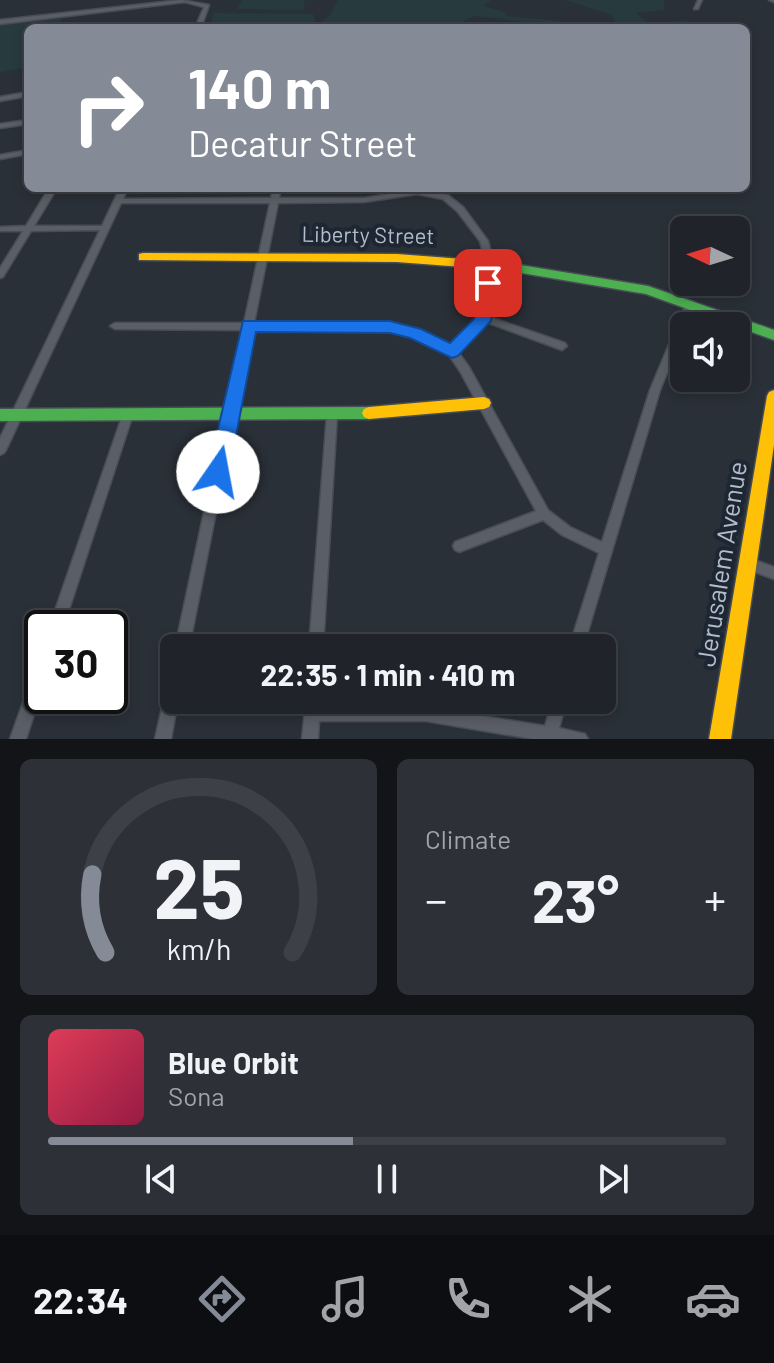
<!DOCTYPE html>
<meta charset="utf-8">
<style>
:root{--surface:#20242a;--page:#2d3036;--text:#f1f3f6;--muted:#a2a4a8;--line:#3d4147;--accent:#848b96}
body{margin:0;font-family:Barlow,sans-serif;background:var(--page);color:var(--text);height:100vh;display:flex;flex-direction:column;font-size:30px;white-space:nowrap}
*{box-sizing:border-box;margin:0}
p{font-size:26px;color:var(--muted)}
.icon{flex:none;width:44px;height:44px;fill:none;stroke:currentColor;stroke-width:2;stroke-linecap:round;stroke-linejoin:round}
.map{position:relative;height:739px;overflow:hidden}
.drawer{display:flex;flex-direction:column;gap:20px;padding:20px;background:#121417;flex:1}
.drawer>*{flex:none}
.hud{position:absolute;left:24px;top:24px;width:726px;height:168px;border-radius:12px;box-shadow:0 4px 12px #0003,0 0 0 2px var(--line);background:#848b96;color:#fff;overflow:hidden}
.needle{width:52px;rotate:274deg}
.controls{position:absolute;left:670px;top:216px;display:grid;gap:16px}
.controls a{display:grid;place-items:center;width:80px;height:80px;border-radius:12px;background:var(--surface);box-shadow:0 4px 12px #0003,0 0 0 2px var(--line);font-size:40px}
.speed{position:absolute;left:24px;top:610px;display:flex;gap:16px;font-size:40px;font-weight:700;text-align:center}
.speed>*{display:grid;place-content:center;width:104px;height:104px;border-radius:50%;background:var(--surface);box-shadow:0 4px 12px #0003,0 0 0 2px var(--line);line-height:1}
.speed .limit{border:4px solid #111;border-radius:12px;background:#fff;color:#111}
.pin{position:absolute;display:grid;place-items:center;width:68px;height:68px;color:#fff;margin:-34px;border-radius:16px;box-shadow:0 4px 12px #0006}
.me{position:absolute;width:88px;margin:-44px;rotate:12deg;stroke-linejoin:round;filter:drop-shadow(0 0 6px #0008)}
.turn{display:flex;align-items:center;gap:28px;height:168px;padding:0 32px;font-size:36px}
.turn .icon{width:104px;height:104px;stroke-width:2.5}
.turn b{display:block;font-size:56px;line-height:68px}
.big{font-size:60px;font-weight:700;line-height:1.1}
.drawer .widget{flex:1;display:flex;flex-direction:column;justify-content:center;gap:12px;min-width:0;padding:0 28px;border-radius:12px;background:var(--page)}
.drawer .dial{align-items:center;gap:0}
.dial svg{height:208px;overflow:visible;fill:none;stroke:var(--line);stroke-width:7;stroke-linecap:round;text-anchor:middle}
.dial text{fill:var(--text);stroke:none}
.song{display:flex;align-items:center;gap:24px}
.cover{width:96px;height:96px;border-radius:12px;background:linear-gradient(135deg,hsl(350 70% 55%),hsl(340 70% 35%))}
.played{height:8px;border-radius:4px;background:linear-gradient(90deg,var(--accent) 45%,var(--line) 45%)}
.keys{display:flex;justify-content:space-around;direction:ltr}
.heat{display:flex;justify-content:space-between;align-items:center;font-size:44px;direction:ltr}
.drawer .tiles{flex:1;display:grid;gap:20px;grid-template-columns:1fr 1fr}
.widget:last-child{grid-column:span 2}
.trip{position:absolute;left:160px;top:634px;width:456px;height:80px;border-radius:12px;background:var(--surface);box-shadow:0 4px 12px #0003,0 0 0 2px var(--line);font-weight:700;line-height:80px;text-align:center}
.tabs{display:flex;height:128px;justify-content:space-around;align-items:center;background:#0d0e11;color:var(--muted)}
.tabs .icon{width:56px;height:56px}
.tabs .on{color:var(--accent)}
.tabs b{font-size:36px;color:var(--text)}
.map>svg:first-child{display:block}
</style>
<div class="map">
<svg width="774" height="739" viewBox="0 0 774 739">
<rect width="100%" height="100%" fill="#2a3038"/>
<path fill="#273a3e" d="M242,0h63l-2,10 -66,-1z
M338,0h153l-8,6 21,6 2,4 56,5 1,5 -89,-10 -22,12h-244l6,-15 99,1 4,11 13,-10z
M565,0h99v10l-28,3 13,11 38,-4 4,8h-74l-5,-13z
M61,18v10h-33v39l-28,5v-47z"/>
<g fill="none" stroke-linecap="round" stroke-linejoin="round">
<g stroke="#484c55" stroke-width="3">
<path id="street" d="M181,0l28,5 -8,23h-6l9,-21 -19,-5 -185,22v-4z
M698,0h4l-4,9h-4z
M769,0h5v2z
M28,92v4l-28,5v-4z
M28,120v4l-28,4v-4z
M28,150v4l-28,5v-4z
M49,188h8l-23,38h68l18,-38h8l-5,11 148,-1 2,-10h8l-2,10h85l53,-8 31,5 15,12 25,34 6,23 -7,52 78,27 2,3 -5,4 -76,-28 -28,30 11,15 79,143 22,17 32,15 48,-152 36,-86 5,-3 3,1 2,2 -10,22h-2v6l-24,58 -77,258h-14l30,-95 -37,-18 -19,-15 -84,32 -4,-2 -2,-4 2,-4 81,-31 -75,-138 -12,-18 -38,-19 -21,-6h-138l-63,318h-14l68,-318 -128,-1 -5,-3 5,-3h129l26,-120h-149l-115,247 -2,3 -4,2v-17l100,-208 -69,1 -28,46 -3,1v-10l23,-37h-23v-4l26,-1zM417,194l26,5 14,12 23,30 6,23 -8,56 -27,27 -34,-16 -27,-7 -136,-1 24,-120 86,-1z
M128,410l4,1 1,3 -70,214h-14l74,-214 1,-3z
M332,410l4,1 1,3 -14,234h-14l18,-234 1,-3z
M746,557l28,10v12l-33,-12 -1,-4 1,-4z
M42,662v28l-16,49h-16l25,-70 2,-5z
M174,678v22h4l-7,39h-16l12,-54 2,-5z
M306,700h14v7h106l119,19 8,-26h14l-8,28 26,6 3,5h-55l-107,-18h-107l-1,18h-16z"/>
</g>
<g stroke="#484c55" stroke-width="3">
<path id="fast" d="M502,262l146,24 126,44v10l-128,-46 -148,-25v-6z
M369,407l5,2 2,4 -2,4 -5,2 -369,2v-12z"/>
</g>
<g stroke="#484c55" stroke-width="3">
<path id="slow" d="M143,253l254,1 105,8 6,4 -6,4 -105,-8 -258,-2v-6z
M774,390v55l-43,294h-22l58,-343 2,-4z
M484,397l5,2 2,4 -2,4 -5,2 -115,10 -5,-2 -2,-4 2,-4 5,-2z"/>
</g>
<use href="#street" fill="#5a5e66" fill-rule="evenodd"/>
<use href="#fast" fill="#4caf50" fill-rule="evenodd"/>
<use href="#slow" fill="#ffc107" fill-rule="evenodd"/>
</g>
<path fill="#1a73e8" stroke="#114b97" stroke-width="2" d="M488,278l8,5 -5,38 -33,35 -6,2 -42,-20 -20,-5 -134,-1 -27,140 -3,7h-15l-3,-7 35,-151h147l31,8 29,14 24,-24 6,-36z"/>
<g text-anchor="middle" stroke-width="8" stroke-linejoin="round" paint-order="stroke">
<g font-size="22" fill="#b4bcc9" stroke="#1d2633">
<text transform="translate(368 235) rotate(1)" y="8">Liberty Street</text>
</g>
<g font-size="26" fill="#b4bcc9" stroke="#1d2633">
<text transform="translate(722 564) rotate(-81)" y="9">Jerusalem Avenue</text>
</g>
</g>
</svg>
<div class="controls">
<a><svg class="needle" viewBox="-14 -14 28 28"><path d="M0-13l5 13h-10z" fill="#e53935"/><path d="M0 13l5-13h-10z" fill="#a2a4a8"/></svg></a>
<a><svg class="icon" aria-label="sound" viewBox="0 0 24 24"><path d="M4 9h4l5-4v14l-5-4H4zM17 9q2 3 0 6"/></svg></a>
</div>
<div class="speed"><div class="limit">30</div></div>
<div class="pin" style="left:488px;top:283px;background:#d93025"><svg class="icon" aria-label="arrive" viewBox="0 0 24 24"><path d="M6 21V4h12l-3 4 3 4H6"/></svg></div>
<svg class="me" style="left:218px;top:472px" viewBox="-20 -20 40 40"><circle r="19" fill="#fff"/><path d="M0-13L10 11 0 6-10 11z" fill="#1a73e8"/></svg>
<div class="trip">22:35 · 1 min · 410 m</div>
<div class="hud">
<div class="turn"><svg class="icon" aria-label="right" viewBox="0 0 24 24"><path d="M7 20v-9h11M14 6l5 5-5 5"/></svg><div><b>140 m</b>Decatur Street</div></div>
</div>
</div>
<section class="drawer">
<div class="tiles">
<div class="widget dial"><svg viewBox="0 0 100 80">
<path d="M14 69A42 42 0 1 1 86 69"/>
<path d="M14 69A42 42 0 0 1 9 39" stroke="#848b96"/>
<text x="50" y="56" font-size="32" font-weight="700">25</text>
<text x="50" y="72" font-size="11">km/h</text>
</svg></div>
<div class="widget"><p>Climate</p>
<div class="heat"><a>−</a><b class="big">23°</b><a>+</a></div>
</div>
<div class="widget">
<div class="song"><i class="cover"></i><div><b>Blue Orbit</b><p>Sona</p></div></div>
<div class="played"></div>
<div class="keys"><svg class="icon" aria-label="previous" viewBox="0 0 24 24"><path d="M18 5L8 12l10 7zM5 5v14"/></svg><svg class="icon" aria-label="pause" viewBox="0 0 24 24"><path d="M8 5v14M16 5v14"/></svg><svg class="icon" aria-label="next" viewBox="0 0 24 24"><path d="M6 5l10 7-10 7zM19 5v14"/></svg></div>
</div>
</div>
</section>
<nav class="tabs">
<b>22:34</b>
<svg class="icon on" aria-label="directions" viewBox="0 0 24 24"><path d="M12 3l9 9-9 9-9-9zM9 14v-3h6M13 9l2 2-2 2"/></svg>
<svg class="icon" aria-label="music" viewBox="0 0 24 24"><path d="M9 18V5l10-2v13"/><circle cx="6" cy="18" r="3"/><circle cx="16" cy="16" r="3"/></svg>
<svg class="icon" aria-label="phone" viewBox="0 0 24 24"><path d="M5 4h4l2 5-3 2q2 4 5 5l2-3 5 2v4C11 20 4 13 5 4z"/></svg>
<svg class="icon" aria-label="climate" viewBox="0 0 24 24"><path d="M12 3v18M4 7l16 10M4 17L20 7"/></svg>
<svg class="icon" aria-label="car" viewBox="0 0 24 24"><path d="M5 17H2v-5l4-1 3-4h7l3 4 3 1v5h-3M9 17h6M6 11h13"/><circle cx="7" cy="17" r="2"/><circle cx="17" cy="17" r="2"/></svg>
</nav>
